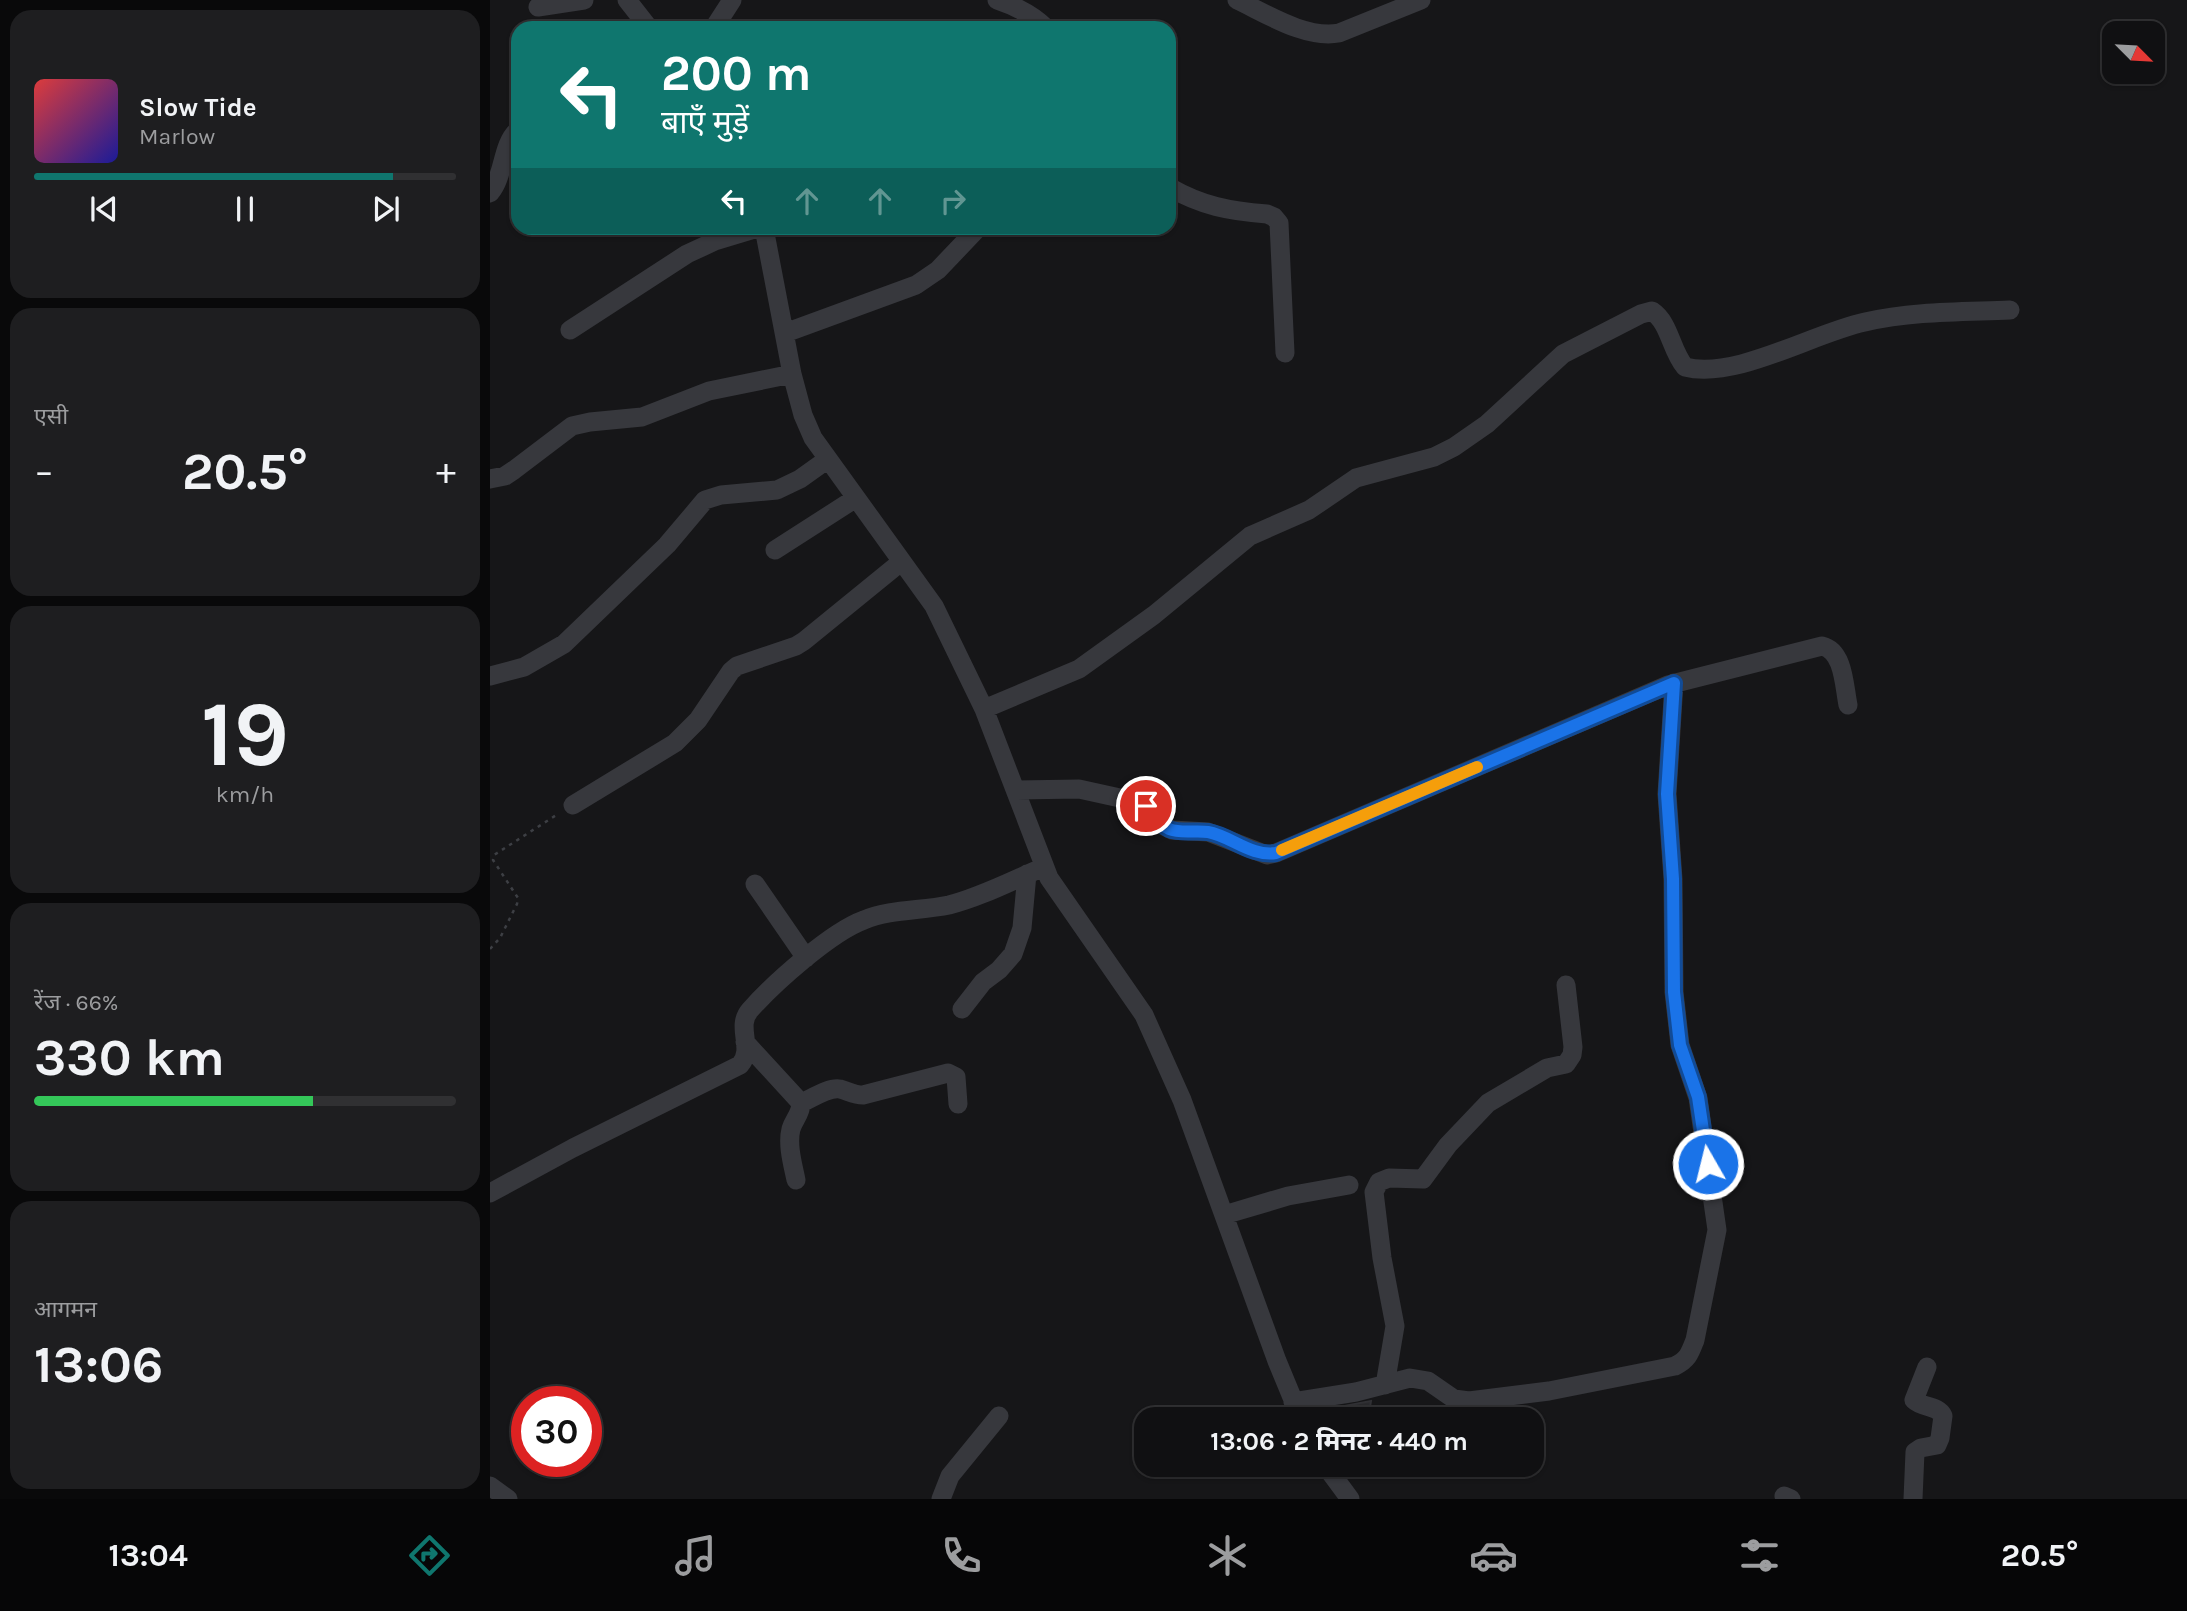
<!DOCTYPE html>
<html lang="hi">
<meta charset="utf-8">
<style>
:root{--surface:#101012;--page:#1e1e20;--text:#f1f3f6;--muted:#9c9d9f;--line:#303032;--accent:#0f766e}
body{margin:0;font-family:Karla,"Noto Sans Devanagari",sans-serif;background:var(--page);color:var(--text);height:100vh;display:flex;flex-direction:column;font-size:26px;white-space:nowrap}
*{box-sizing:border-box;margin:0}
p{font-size:23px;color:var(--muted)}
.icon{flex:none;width:38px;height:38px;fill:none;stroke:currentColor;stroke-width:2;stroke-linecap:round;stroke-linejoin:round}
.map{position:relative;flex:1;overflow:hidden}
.panel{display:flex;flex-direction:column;gap:10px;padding:10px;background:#09090a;width:490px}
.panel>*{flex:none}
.hud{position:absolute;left:21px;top:21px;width:665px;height:214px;border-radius:21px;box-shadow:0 2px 5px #0004,0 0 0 2px var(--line);background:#0f766e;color:#fff;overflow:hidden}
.needle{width:46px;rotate:114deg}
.controls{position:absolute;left:1612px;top:21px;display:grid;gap:14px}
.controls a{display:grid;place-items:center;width:63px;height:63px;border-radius:14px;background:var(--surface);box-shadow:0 2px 5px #0004,0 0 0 2px var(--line);font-size:35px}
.speed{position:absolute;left:21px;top:1386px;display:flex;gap:14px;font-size:35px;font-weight:700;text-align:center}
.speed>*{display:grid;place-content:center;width:91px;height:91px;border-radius:50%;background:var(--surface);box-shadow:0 2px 5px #0004,0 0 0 2px var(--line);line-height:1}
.speed .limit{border:10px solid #d22;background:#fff;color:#111}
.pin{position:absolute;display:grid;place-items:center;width:60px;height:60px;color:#fff;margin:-30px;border:4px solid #fff;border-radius:50%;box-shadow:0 2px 7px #0007}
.me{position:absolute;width:77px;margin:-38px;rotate:352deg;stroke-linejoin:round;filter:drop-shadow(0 0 5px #0008)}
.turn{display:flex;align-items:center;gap:24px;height:147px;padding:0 35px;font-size:32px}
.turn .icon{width:91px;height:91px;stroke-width:2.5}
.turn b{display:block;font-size:49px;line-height:60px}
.lanes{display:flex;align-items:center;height:66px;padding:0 35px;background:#0003;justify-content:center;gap:35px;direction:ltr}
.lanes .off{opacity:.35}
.big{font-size:52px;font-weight:700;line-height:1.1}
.panel .card{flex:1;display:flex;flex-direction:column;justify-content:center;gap:10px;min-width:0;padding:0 24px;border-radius:21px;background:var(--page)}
.panel .dial{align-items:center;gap:0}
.dial b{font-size:91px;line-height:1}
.song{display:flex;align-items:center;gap:21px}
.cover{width:84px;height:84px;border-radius:10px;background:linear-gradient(135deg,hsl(0 70% 55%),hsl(240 70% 35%))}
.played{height:7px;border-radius:4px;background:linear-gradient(90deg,var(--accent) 85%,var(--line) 85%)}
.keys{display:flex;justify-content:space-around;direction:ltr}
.heat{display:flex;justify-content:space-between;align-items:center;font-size:38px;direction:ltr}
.charge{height:10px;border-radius:5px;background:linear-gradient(90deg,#34c759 66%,var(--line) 0)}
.trip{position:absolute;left:644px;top:1407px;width:410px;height:70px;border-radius:21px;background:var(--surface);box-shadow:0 2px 5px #0004,0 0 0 2px var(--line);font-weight:700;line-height:70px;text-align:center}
.tab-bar{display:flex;height:112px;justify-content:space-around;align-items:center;background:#060607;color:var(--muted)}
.tab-bar .icon{width:49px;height:49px}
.tab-bar .current{color:var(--accent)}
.tab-bar b{font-size:32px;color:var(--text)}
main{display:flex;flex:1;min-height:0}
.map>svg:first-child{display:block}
</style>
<main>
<section class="panel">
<div class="card">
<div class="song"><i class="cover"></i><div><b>Slow Tide</b><p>Marlow</p></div></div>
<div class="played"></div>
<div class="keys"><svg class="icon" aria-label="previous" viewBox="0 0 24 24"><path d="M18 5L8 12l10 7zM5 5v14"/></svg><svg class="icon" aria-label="pause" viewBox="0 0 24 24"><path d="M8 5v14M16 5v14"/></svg><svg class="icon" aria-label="next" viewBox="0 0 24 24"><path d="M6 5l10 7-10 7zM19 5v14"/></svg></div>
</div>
<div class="card"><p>एसी</p>
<div class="heat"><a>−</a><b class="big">20.5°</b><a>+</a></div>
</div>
<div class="card dial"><b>19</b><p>km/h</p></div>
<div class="card"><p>रेंज · 66%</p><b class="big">330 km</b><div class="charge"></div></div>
<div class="card"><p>आगमन</p><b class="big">13:06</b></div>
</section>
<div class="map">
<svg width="1697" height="1499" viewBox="0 0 1697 1499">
<rect width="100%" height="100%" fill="#161618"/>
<path fill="#29292c" stroke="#303034" stroke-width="2" d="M881,1401l-3,18h-44l-1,-9z"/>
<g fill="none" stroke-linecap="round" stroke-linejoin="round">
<path stroke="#3d3f44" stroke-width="2.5" stroke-dasharray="3.5 5" stroke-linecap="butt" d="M0,949l10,-11 17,-34 1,-6 -25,-38 1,-5 64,-41"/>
<path stroke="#37383d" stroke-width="19" d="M137,0l22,28
M507,0c18,6 35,14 49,28
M747,0c30,14 68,39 102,33l82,-33
M48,7l46,-7
M224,28l18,-28
M679,187c33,19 60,24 98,27l7,3 5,6 6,130
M0,193c15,-18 11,-48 28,-63
M274,228l28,146 11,41 10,23 121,168 50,103 65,169 95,137 38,85 95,261 24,58
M80,330l117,-76 28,-13 43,-13
M295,333l131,-48 22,-15 39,-41
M0,479l15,-3 9,-6 58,-44 18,-4 52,-5 67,-26 83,-17
M285,550l81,-52
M0,676l34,-9 40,-23 103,-99 38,-45 16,-5 56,-5 23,-11 28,-20
M494,709l95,-40 75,-54 96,-79 59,-26 47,-32 78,-21 20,-10 33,-23 76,-70 78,-40 11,-3c18,12 19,40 33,56 51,13 128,-34 180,-45 47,-11 97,-10 145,-12
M527,790l62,-1 59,13 8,3 18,21 8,4 36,2 59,23 9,-2 392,-168 154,-39c22,5 22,40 26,59
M83,805l102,-62 23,-23 33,-49 6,-5 59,-20 8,-5 97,-79
M265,884l51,74
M472,1009l21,-27 16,-12 14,-16 9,-26 5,-54
M255,1042l56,61c0,11 -7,16 -10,26 -4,16 2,36 5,51
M311,1103c10,-4 27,-16 39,-14 8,2 14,6 23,6l85,-22 8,4 2,27
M0,1193l83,-45 167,-83c15,-17 -5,-38 10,-55 24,-27 81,-78 114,-90 26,-11 57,-9 85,-15 32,-8 64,-25 95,-38
M734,1215l64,-19 61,-11
M895,1385l10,-59 -13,-68 -8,-66 5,-10 10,-4 34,1 25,-34 40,-42 59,-35 19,-4 6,-9 1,-8 -7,-62
M803,1402l63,-10 54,-14 18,3 26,18 15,2 80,-10 126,-25c13,-6 15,-13 20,-26l22,-110 -19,-132 -18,-53 -6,-53 -1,-113 -6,-85 7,-111
M835,1465l25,34
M0,1486l18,13
M1294,1496l7,3
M451,1499l9,-23 49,-60
M1423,1499l2,-47 6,-4 16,-3 3,-7 3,-22c-5,-11 -21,-8 -29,-16l13,-33"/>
</g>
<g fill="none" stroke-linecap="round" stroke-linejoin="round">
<g stroke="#114b97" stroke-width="18">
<path id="route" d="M656,806c7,8 13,18 23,23 12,5 26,1 39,3 23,4 43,25 68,21l398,-170 -7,111 6,85 1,113 6,53 18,52 10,67"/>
</g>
<use href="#route" stroke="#1a73e8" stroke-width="12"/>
<path stroke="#f59e0b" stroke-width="12" d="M792,850l195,-83"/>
</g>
</svg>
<div class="controls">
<a><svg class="needle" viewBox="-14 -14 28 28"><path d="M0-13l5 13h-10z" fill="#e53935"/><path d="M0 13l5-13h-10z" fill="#9c9d9f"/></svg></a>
</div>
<div class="speed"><div class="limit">30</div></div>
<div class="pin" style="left:656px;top:806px;background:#d93025"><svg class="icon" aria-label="arrive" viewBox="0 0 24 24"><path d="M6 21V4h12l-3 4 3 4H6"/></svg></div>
<svg class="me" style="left:1218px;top:1164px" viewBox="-20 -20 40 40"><circle r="17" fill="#1a73e8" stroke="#fff" stroke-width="3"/><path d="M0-11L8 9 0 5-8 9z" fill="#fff"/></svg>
<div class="trip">13:06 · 2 मिनट · 440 m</div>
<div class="hud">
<div class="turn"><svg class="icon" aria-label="left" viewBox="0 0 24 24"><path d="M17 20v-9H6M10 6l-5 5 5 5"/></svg><div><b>200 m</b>बाएँ मुड़ें</div></div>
<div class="lanes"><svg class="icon" aria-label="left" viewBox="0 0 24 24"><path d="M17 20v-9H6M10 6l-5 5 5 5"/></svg><svg class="icon off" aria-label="ahead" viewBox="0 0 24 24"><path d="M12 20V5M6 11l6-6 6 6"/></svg><svg class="icon off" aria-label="ahead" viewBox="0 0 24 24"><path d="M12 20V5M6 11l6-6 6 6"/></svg><svg class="icon off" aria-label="right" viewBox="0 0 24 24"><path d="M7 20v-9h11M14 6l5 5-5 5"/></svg></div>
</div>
</div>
</main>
<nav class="tab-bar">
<b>13:04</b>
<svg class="icon current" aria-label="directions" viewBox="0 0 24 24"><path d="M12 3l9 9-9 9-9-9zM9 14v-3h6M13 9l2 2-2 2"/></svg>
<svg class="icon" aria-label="music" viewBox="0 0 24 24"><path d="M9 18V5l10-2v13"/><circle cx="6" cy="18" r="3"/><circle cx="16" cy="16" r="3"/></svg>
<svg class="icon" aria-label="phone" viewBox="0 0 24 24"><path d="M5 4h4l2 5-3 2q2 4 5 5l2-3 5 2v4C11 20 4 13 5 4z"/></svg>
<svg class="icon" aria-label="climate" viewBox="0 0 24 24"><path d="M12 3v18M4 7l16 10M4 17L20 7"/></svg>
<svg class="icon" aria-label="car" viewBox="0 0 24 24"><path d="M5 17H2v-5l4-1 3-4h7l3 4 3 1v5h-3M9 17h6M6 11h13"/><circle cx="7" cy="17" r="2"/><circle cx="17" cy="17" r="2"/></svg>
<svg class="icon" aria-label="filters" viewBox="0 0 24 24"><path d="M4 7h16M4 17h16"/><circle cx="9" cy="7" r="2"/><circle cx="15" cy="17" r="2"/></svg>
<b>20.5°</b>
</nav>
